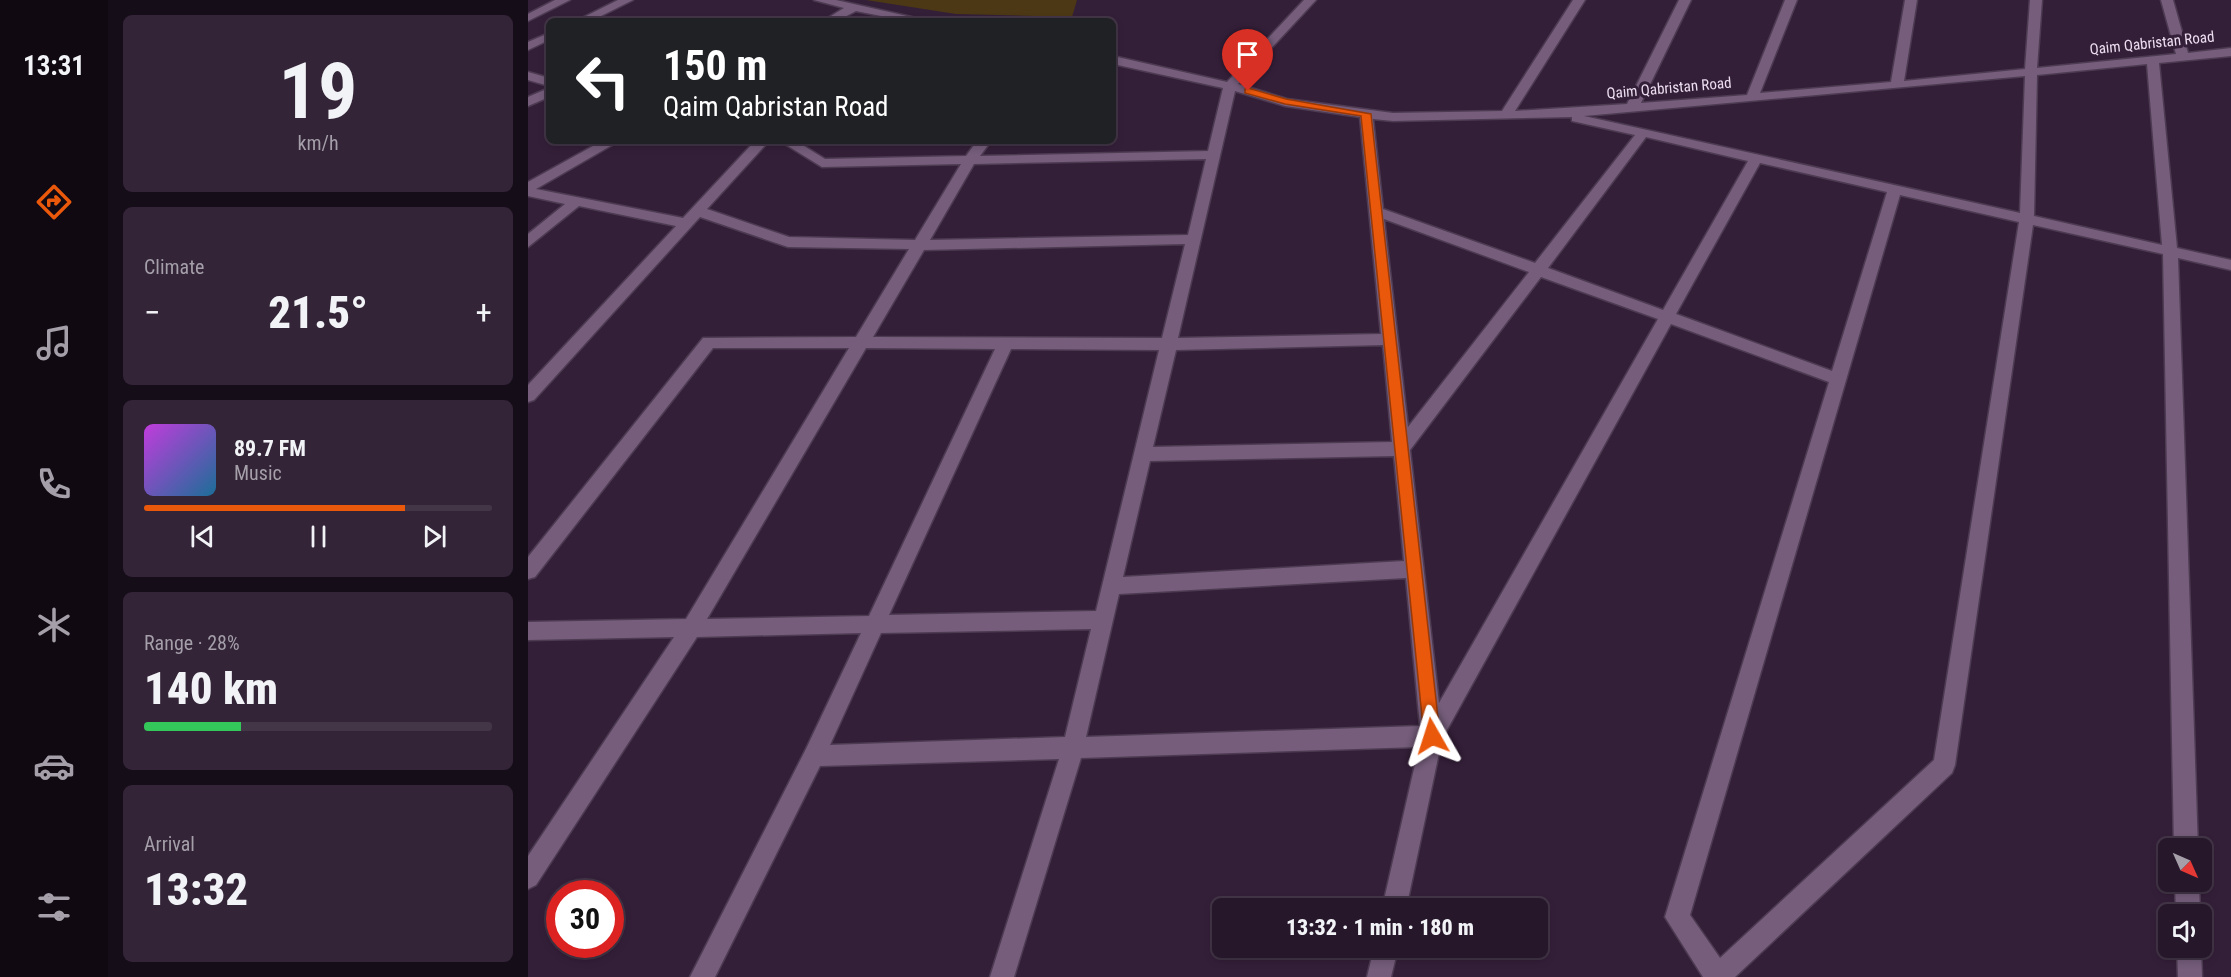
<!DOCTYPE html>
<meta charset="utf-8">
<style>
:root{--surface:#27172b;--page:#332437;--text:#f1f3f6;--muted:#a49fa9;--line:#433647;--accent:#ea580c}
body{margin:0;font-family:"Roboto Condensed",sans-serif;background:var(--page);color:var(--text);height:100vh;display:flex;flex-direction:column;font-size:22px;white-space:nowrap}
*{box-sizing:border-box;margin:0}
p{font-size:20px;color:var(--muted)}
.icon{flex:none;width:33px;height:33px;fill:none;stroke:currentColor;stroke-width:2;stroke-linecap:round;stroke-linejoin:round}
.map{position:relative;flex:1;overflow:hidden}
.side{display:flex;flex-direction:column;gap:15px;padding:15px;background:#150d18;width:420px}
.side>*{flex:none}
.guide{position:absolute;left:18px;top:18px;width:570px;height:126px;border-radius:9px;box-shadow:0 3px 9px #0003,0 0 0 2px var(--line);background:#202124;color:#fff;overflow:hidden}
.needle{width:39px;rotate:135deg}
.controls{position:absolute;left:1630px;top:838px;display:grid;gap:12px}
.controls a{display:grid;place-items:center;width:54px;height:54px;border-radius:9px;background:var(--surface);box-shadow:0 3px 9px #0003,0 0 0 2px var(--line);font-size:30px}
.speed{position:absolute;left:18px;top:880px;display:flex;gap:12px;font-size:30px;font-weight:700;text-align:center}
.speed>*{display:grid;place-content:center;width:78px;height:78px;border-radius:50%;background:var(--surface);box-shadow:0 3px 9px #0003,0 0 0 2px var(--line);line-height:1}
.speed .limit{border:9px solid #d22;background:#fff;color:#111}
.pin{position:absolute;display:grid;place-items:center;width:51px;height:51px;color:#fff;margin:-62px -26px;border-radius:50% 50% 50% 0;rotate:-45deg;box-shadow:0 0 6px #0007}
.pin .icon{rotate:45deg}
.me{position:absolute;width:66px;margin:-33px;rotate:354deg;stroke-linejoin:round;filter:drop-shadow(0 0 4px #0008)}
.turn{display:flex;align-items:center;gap:21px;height:126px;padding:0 18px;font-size:27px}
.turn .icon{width:78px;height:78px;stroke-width:2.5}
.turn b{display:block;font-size:42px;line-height:51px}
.big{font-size:45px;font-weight:800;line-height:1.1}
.side .widget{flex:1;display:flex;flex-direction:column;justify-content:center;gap:9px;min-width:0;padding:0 21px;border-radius:9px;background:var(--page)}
.side .dial{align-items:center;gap:0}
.dial b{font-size:78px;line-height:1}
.song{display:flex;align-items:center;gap:18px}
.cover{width:72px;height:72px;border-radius:9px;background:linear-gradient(135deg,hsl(290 70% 55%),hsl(200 70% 35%))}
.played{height:6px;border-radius:3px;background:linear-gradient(90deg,var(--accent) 75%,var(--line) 75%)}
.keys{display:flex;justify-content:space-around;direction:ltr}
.heat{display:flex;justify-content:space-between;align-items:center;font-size:33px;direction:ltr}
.charge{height:9px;border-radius:4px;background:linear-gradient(90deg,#34c759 28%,var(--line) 0)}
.trip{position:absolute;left:684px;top:898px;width:336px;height:60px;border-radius:9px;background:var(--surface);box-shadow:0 3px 9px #0003,0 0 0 2px var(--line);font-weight:800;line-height:60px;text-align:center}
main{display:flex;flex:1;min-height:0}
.menu{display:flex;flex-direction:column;width:108px;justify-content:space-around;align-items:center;background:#100911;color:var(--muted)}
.menu .icon{width:42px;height:42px}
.menu .on{color:var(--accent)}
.menu b{font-size:27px;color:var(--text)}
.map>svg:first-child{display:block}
</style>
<main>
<nav class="menu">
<b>13:31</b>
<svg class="icon on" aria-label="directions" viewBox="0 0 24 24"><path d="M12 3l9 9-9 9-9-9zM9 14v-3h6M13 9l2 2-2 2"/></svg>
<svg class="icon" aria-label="music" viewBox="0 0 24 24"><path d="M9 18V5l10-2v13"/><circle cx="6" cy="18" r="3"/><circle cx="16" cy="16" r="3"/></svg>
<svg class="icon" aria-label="phone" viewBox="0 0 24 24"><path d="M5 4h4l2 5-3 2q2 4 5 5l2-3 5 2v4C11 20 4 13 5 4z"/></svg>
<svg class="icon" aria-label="climate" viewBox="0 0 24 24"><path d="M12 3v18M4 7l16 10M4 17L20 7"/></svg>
<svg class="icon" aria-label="car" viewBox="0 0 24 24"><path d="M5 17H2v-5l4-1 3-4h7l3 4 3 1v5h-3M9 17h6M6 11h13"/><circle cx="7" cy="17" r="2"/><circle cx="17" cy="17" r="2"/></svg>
<svg class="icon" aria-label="filters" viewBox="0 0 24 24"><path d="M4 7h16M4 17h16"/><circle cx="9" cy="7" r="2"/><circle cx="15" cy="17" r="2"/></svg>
</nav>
<section class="side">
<div class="widget dial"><b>19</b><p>km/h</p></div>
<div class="widget"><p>Climate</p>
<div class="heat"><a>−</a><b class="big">21.5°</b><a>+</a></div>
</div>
<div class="widget">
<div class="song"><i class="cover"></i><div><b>89.7 FM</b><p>Music</p></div></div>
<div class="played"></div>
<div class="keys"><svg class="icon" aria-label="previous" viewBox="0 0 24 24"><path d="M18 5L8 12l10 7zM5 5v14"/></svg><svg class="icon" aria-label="pause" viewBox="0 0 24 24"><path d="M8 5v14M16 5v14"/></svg><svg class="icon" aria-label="next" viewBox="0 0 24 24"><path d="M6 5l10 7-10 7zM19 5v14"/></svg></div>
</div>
<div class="widget"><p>Range · 28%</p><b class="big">140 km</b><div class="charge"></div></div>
<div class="widget"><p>Arrival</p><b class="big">13:32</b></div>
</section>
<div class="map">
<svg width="1703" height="977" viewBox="0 0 1703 977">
<rect width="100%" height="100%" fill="#341f39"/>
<path fill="#4c3815" d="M338,0h211l-5,17 -116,-3z"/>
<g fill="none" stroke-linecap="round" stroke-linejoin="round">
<g stroke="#4d3b52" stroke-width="3">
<path id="minor" d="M27,0h15l-42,21v-7z
M90,0h15l-42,21h-15z
M286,0h22l93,21h-23l-50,-10 -19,10h-14l21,-13z
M776,0h12l-78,84 49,15 106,14 109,-2 71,-111h12l-70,111 112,-7 52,-104h12l-50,103 106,-8 38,-95h12l-37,93 131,-11 14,-82h12l-13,81 121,-12 5,-69h12l-5,68 139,-14 -15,-54h12l15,53 43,-5v8l-72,7 18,185 54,12v10l-53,-12 20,591h-24l-11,-595 -130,-29 -78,540 -3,8 -217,204h-32l-38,-60 164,-535 -158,-58 -229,415 -36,170h-24l37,-162 -338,11 -67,219h-24l69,-218 -239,7 -105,211h-25l116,-228 55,-116 -164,4 -161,248 -8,4v-33l146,-219 -146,3v-18l158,-3 163,-271h-136l-178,229 -7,2v-22l175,-219 153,-1 53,-88 -121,-2 -88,-30 -166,183 -6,2v-17l148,-159 -97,-20 -51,41v-13l37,-30 -37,-8v-14l74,-41h17l-83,48 147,29 72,-77h14l-62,68 82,28 126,3 46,-76 -139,3 -42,-26h16l29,18 141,-3 11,-15h14l-11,15 228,-5 15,-63 -110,-24v-8l114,26zM1619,64l15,181 -128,-29 3,-141zM1497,76l-5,137 -436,-97zM707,91l50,15 75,11 21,217 -203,4zM1044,117v4l63,14 -100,128 -152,-54 -10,-90 20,2zM1118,137l102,24 -85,149 -115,-42zM678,159l-18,76 -258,5 44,-76zM1232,163l127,29 -55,179 -156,-57zM1372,195l119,27 -85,538 -214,198 -30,-43zM856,219l145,53 -121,155zM657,244l-23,94 -289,-1 51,-87zM1013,277l117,42 -219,384 -29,-253zM855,345l9,97 -239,5 23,-97zM338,348l129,1 -126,267 -162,3zM483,349l148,1 -63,261 -207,4zM866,456l10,105 -281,16 27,-116zM878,578l14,148 -334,11 33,-143zM563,629l-26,108 -235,8 51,-112z
M21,33v7l-21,10v-8z
M0,72l21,6v8l-21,-6z
M21,88v9l-21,9v-9z
M1647,882h24l1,33h-24z
M846,948h24l-7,29h-24z
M1649,948h24l1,29h-24z"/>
</g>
<use href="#minor" fill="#755d7b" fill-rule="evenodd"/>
</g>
<path fill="#ea580c" stroke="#983908" stroke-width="1.5" d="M720,88l38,11 85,15 69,622 -2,6 -6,2 -6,-2 -2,-6 -63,-620 -76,-12 -40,-11v-4z"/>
<g text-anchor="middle" stroke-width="6" stroke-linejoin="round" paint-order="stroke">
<g font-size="15" fill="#ecdef0" stroke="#341f39">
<text transform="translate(1624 43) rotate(-6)" y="5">Qaim Qabristan Road</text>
<text transform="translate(1141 88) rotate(-5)" y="5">Qaim Qabristan Road</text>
</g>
</g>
</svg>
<div class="controls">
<a><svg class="needle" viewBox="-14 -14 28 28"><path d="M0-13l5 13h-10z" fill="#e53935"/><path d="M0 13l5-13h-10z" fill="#a49fa9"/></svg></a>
<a><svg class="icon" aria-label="sound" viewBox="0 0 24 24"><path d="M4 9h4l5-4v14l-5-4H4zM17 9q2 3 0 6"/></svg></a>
</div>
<div class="speed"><div class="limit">30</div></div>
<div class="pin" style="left:720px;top:91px;background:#d93025"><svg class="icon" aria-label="arrive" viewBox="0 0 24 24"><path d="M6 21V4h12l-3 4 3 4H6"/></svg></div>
<svg class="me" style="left:904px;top:736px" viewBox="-20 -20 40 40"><path d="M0-17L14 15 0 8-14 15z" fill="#ea580c" stroke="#fff" stroke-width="4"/></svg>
<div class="trip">13:32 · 1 min · 180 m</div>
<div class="guide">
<div class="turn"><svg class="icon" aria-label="left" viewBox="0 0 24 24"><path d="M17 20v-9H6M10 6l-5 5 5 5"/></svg><div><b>150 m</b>Qaim Qabristan Road</div></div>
</div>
</div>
</main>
